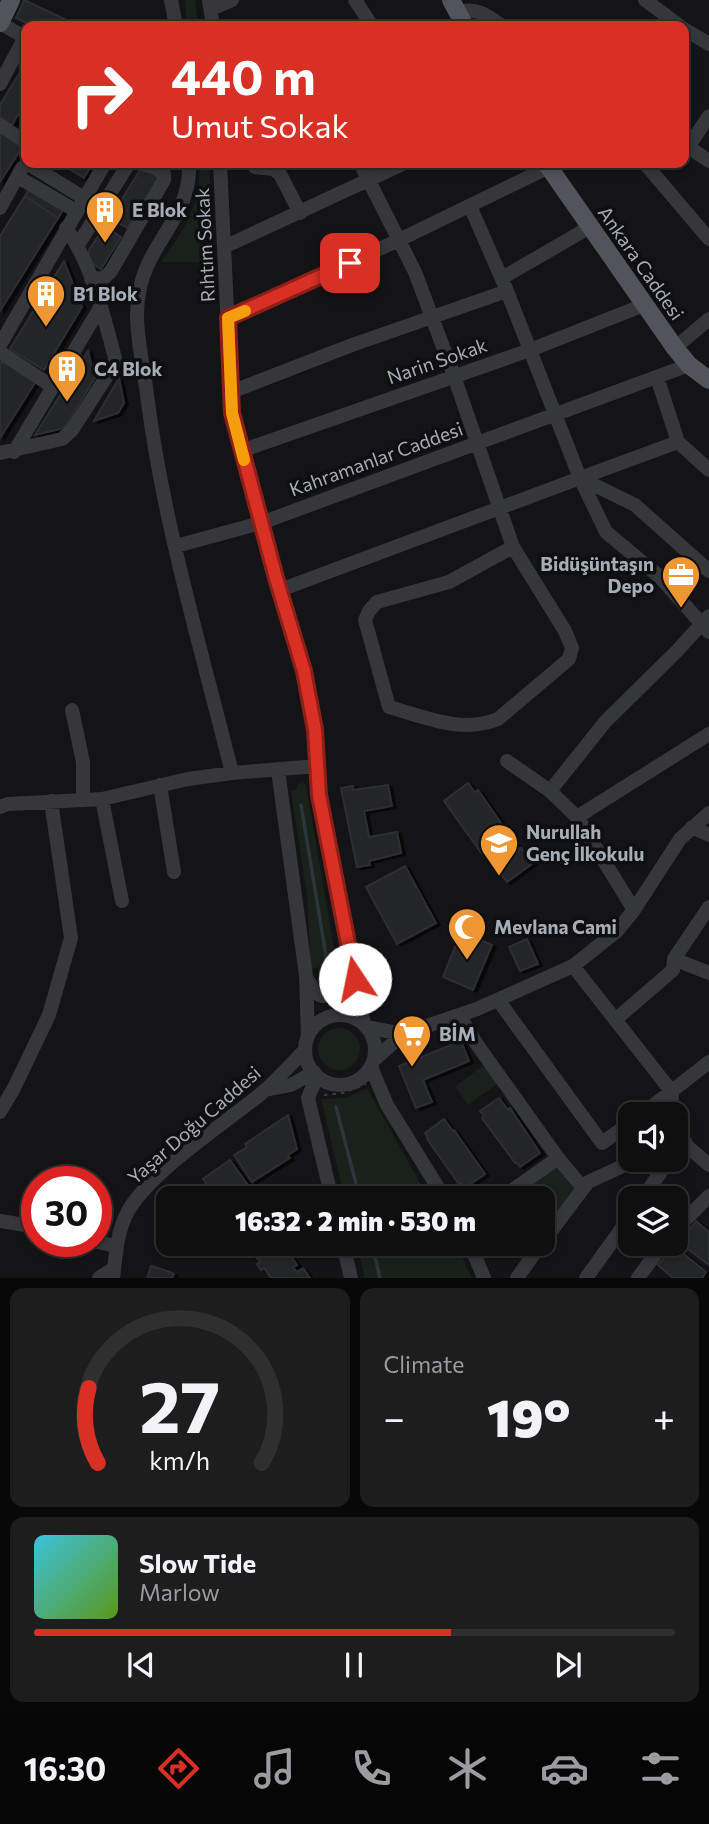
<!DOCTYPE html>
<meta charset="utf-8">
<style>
:root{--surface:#0f0f10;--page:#1d1d1e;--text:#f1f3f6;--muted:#9b9c9f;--line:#2f2f30;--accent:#d93025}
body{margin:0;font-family:Commissioner,sans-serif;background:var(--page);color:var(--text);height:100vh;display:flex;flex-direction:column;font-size:26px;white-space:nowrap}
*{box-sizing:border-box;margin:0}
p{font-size:23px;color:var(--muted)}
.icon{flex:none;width:38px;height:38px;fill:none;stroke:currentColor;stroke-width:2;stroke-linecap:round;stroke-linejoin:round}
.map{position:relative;height:1278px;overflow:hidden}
.details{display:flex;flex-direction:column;gap:10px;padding:10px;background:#080809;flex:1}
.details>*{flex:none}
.hud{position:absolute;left:21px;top:21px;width:668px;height:147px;border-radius:14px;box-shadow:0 4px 10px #0003,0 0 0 2px var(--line);background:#d93025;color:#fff;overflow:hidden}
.controls{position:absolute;left:618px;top:1102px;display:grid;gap:14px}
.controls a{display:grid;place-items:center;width:70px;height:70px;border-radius:14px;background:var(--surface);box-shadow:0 4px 10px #0003,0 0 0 2px var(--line);font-size:35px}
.speed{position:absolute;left:21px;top:1166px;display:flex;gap:14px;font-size:35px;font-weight:700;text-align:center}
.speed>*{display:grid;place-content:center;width:91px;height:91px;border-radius:50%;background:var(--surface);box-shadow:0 4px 10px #0003,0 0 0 2px var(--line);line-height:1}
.speed .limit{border:10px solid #d22;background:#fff;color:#111}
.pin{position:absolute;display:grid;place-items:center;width:60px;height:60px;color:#fff;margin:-30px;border-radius:14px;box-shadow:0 4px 10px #0006}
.me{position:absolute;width:77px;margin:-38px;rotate:349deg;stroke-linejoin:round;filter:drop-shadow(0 0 5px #0008)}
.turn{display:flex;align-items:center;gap:24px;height:147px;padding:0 35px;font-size:32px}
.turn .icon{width:91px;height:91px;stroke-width:2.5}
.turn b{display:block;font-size:49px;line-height:60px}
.big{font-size:52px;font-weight:800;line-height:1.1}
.details .tile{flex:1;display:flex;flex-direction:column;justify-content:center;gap:10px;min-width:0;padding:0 24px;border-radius:14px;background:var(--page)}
.details .dial{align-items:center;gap:0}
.dial svg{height:182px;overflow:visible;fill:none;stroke:var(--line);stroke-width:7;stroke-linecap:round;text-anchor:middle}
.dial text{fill:var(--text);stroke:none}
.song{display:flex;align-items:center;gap:21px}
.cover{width:84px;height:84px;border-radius:10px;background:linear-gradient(135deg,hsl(190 70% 55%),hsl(90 70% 35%))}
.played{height:7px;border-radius:4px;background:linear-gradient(90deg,var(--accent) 65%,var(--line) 65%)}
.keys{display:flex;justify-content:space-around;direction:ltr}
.heat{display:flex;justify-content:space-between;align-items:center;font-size:38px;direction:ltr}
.details .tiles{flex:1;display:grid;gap:10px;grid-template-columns:1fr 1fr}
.tile:last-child{grid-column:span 2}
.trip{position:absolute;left:156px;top:1186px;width:399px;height:70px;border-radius:14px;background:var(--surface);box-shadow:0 4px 10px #0003,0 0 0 2px var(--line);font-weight:800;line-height:70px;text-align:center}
.tab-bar{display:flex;height:112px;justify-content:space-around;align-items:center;background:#060606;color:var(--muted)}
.tab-bar .icon{width:49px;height:49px}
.tab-bar .on{color:var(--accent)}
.tab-bar b{font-size:32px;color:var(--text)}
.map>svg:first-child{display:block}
</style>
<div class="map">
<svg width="709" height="1278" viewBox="0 0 709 1278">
<defs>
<filter id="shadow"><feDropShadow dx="4" dy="2" stdDeviation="0" flood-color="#0009"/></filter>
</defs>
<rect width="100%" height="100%" fill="#141416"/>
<path fill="#1a211a" d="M185,0h10l3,26h-11z
M199,163h10l7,100 -55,-1c22,-32 42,-59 38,-99z
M303,783l3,2 29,169v23l-4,6 -5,2 -5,-2 -3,-16 -7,2 -4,-73 -16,-105 5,-1 2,-6z
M318 1049a21 21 0 1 1 42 0a21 21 0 1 1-42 0Z
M486,1064l14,18 -32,23 -13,-19z
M367,1088l62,111h-84l-24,-100 25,-1z
M556,1166l20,25 -33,47 -1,-39h-35z
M356,1244h100l16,34h-107z
M500,1244h38l-13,18z"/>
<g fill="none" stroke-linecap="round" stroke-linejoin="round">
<path stroke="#2b353a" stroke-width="3.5" d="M301,805l26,157
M336,1107l24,92
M372,1244l8,34"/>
</g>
<path fill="#242527" stroke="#2e2f32" stroke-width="2" filter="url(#shadow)" d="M24,0l51,24 -1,2h-41l-17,-8z
M26,62v39l-14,24 -12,-8v-12z
M0,129l24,15 -24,38z
M59,163h34l-9,15z
M142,167l17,11 -32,50 -17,-10z
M30,188l33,22 -5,8 -33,-22z
M25,196l33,22 -58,93v-75z
M105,226l16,11 -20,32 -12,-8v-11z
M64,261l18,46 -38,63 -34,-21z
M88,351l7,27 -31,50 -29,7z
M2,361l34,20 -36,57v-74z
M119,378l5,25 -6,10 -24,8z
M468,783l7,9 3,-2 41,59 2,-1 12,15 -26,19 -22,-30 -3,2 -38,-53z
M388,785l4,21 -28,5 5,26 28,-5 4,21 -32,8 1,4 -13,2 -16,-79 12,-2v4z
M405,866l31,57 -39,21 -31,-57z
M461,932l31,13 -19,45 -30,-13z
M527,939l11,25 -18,7 -11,-24z
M461,1041l8,20 -46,19 9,22 -16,6 -17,-42z
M499,1098l9,12 2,-2 30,45 -20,14 -4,-5 -1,1 -33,-45 2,-2 -4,-5z
M288,1115l9,34 -9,6 2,3 -38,24 -18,-27 13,-8 -2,-3z
M444,1119l9,12 1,-1 31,44 -20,14 -4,-5 -2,1 -32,-45 1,-1 -3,-5z
M230,1160l20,28 -7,4 9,7h-35l-14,-20z
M696,1221l13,11v33l-29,-22z
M243,1244h39l-3,2 3,3 3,-2 12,18 -4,2 4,5 6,-4 7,10h-39l-7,-10 -3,2 -4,-6 3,-2 -6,-8 -3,2z
M674,1246l32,26 -4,6h-29l-15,-13z
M151,1266l16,5 7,3 -2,4h-25z"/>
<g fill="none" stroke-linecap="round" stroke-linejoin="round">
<path stroke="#3b3e42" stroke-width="2" stroke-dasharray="3.5 5" stroke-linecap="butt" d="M324,1095l19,-2 23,-9"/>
<path stroke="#35373b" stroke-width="14" d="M171,0l5,26
M209,0l4,26
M355,0l17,26
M645,0l35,26
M211,9l21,-9
M458,12c19,-5 29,3 44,14
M0,23l26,15
M684,29l25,15
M0,84l25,-47
M0,125l26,17
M684,144l25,17
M688,147l21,-31
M27,163l65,40
M189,163c2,43 -24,65 -41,101 -7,15 -11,35 -11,51 0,26 7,54 10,80 16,127 54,253 85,378
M220,163l12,250 44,165 28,93 11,59 4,65 45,229
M360,163l55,109 39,104 59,171 52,84 7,17 -3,11 -71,60c-37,15 -73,-2 -109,-12l-24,-87 4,-9 8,-9 72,-20 64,-35
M648,163l-1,3 62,73
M255,167l18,2 7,5 20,39
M18,177l58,34
M470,206l35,80 75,192 98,-36 31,28
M0,208l22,-40
M78,245l51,-82
M224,247l181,-84
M502,278l88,-51
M91,279l13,-1 7,-7 53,-91v-6l-8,-6 -17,-5
M228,318l171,-78 150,-73
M683,341l26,-22
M0,345l105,-182
M0,352l53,35
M657,377l21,65
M231,392l121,-47 155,-54
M241,451l289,-101 114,-45
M14,452l87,-146
M0,453l62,-14 10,-9 42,-65 1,-7c-12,-44 -22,-92 -49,-130
M580,478l26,54 54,45 49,55
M580,478l55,27 74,66
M176,546l85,-23 428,-158
M280,590l300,-112
M72,710l11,52v38
M507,761l43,30 27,26 57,93
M278,770l28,206 2,60
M160,785l14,87
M550,791l55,-69 71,-70 33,-36
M102,799l20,102
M0,807l8,-3 94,-5 86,-20 44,-6 85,-7
M577,817l132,-83
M692,827l17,8
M674,959l35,14
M573,966l99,126 -1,23
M306,977c3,5 6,11 10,15 4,4 4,4 10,4 17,0 21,-13 23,-28
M498,1000l104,143 28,-20
M459,1015l17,28 82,115 -58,41
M305 1050a35 35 0 1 1 70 0a35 35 0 1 1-70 0Z
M615,1020l58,-50 1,-11 35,-52
M366,1027l37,7
M374,1060l29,-26 74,-25 96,-43 44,-35 17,-21 46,-71 29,-26
M371,1067l16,38 58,94
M317,1076l-9,22 24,101
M265,1090l26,-5 23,-13
M0,1112l14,-24 35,-73 22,-77 -20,-137
M641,1115l68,-53
M676,1129l12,18 21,18
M558,1158l25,30
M642,1199l27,-39
M0,1221l37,6
M676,1229l33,-33
M93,1241l22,5
M542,1243l46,-61 48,-22
M343,1244l8,34
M470,1244l14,34
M99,1278l15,-10
M113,1278c3,-22 3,-42 13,-63 19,-40 101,-93 137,-123 15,-13 28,-28 42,-42
M517,1278l24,-34
M586,1278l44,-61
M638,1278l25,-34"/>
<path stroke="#51545a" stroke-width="18" d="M451,0l14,26
M0,23l11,-23
M546,163l129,185 14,17 20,15"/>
</g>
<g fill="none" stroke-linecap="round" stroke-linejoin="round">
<g stroke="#8d1f18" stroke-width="18">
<path id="route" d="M350,263l-122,55 4,95 44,165 28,93 11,59 4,65 36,184"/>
</g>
<use href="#route" stroke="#d93025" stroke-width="12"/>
<path stroke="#f59e0b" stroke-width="12" d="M244,460l-12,-47 -4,-95 17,-7"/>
</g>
<defs>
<g id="building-pin" transform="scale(2.0125)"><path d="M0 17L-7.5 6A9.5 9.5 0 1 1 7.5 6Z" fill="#ee9534" stroke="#0f0f11"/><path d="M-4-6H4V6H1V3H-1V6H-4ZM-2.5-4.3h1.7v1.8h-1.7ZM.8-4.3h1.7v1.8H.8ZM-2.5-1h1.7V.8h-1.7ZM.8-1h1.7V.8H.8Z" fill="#fff"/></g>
<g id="office-pin" transform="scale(2.0125)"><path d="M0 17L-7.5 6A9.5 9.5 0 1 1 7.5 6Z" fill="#ee9534" stroke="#0f0f11"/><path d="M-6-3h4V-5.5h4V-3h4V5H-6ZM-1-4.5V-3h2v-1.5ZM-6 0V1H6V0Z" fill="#fff"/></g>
<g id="school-pin" transform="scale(2.0125)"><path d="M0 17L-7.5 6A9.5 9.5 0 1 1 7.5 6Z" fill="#ee9534" stroke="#0f0f11"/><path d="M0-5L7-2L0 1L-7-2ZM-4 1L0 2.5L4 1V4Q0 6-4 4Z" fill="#fff"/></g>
<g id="mosque-pin" transform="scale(2.0125)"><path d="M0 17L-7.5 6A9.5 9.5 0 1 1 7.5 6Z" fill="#ee9534" stroke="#0f0f11"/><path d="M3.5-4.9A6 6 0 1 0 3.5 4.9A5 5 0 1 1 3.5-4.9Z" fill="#fff"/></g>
<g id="supermarket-pin" transform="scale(2.0125)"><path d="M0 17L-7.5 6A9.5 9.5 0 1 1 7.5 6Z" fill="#ee9534" stroke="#0f0f11"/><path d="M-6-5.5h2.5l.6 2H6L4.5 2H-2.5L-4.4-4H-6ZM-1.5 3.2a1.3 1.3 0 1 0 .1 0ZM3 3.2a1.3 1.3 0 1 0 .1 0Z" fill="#fff"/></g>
</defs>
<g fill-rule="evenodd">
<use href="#building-pin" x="105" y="210"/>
<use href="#building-pin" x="46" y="294"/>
<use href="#building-pin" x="67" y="369"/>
<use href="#office-pin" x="681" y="575"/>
<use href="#school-pin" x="499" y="843"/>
<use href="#mosque-pin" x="467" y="927"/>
<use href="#supermarket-pin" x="412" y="1034"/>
</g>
<g text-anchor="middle" stroke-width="7" stroke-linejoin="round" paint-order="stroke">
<g font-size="19" font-weight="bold" fill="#a6adb6" stroke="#0f0f11" text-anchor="start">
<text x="132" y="217">E Blok</text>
<text x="73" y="301">B1 Blok</text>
<text x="94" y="376">C4 Blok</text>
<text x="654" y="571" text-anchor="end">Bidüşüntaşın<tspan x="654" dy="22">Depo</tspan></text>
<text x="526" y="839">Nurullah<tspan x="526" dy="22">Genç İlkokulu</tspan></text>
<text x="494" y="934">Mevlana Cami</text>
<text x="439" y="1041">BİM</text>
</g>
<g font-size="19" fill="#a6adb6" stroke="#0f0f11">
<text transform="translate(205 245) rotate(-93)" y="7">Rıhtım Sokak</text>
<text transform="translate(641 263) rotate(55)" y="7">Ankara Caddesi</text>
<text transform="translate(437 361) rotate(-19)" y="7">Narin Sokak</text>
<text transform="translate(376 459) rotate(-20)" y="7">Kahramanlar Caddesi</text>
<text transform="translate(194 1125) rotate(-41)" y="7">Yaşar Doğu Caddesi</text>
</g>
</g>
</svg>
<div class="controls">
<a><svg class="icon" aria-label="sound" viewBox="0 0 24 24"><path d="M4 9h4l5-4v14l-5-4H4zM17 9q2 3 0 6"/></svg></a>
<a><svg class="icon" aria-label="layers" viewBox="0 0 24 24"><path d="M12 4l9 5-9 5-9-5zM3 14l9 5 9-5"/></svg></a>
</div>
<div class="speed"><div class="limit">30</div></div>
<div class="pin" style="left:350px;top:263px;background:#d93025"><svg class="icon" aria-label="arrive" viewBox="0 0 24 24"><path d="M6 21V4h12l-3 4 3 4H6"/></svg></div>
<svg class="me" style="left:355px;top:979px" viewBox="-20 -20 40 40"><circle r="19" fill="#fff"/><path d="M0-13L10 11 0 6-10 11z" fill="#d93025"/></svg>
<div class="trip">16:32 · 2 min · 530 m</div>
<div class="hud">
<div class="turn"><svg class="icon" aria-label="right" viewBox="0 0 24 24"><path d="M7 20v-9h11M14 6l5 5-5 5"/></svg><div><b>440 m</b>Umut Sokak</div></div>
</div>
</div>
<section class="details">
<div class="tiles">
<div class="tile dial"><svg viewBox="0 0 100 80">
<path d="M14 69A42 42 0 1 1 86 69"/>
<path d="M14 69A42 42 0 0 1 10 36" stroke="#d93025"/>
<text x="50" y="56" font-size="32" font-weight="700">27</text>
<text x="50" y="72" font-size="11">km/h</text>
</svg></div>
<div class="tile"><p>Climate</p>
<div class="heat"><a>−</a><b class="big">19°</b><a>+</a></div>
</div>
<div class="tile">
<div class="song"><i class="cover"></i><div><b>Slow Tide</b><p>Marlow</p></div></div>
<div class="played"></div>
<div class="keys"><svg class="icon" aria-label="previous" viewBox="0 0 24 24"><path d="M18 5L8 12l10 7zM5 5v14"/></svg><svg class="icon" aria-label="pause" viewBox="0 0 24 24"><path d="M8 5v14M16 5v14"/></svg><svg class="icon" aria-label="next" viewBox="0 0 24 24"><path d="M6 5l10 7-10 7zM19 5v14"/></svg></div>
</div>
</div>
</section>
<nav class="tab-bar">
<b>16:30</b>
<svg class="icon on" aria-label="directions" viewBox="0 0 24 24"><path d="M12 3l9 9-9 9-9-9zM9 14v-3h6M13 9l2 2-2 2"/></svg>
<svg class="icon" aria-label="music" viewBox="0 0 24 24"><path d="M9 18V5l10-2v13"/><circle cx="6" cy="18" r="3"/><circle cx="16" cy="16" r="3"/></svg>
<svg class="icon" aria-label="phone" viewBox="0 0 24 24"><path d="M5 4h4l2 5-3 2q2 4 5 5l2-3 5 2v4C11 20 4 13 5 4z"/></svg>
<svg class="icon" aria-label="climate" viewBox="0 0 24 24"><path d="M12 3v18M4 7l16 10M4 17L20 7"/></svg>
<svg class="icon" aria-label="car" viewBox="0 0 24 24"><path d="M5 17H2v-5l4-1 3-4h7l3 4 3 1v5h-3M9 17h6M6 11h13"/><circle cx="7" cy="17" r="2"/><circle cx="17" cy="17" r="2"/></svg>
<svg class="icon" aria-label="filters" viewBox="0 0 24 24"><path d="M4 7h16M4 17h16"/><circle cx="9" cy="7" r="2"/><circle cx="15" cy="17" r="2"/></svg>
</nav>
